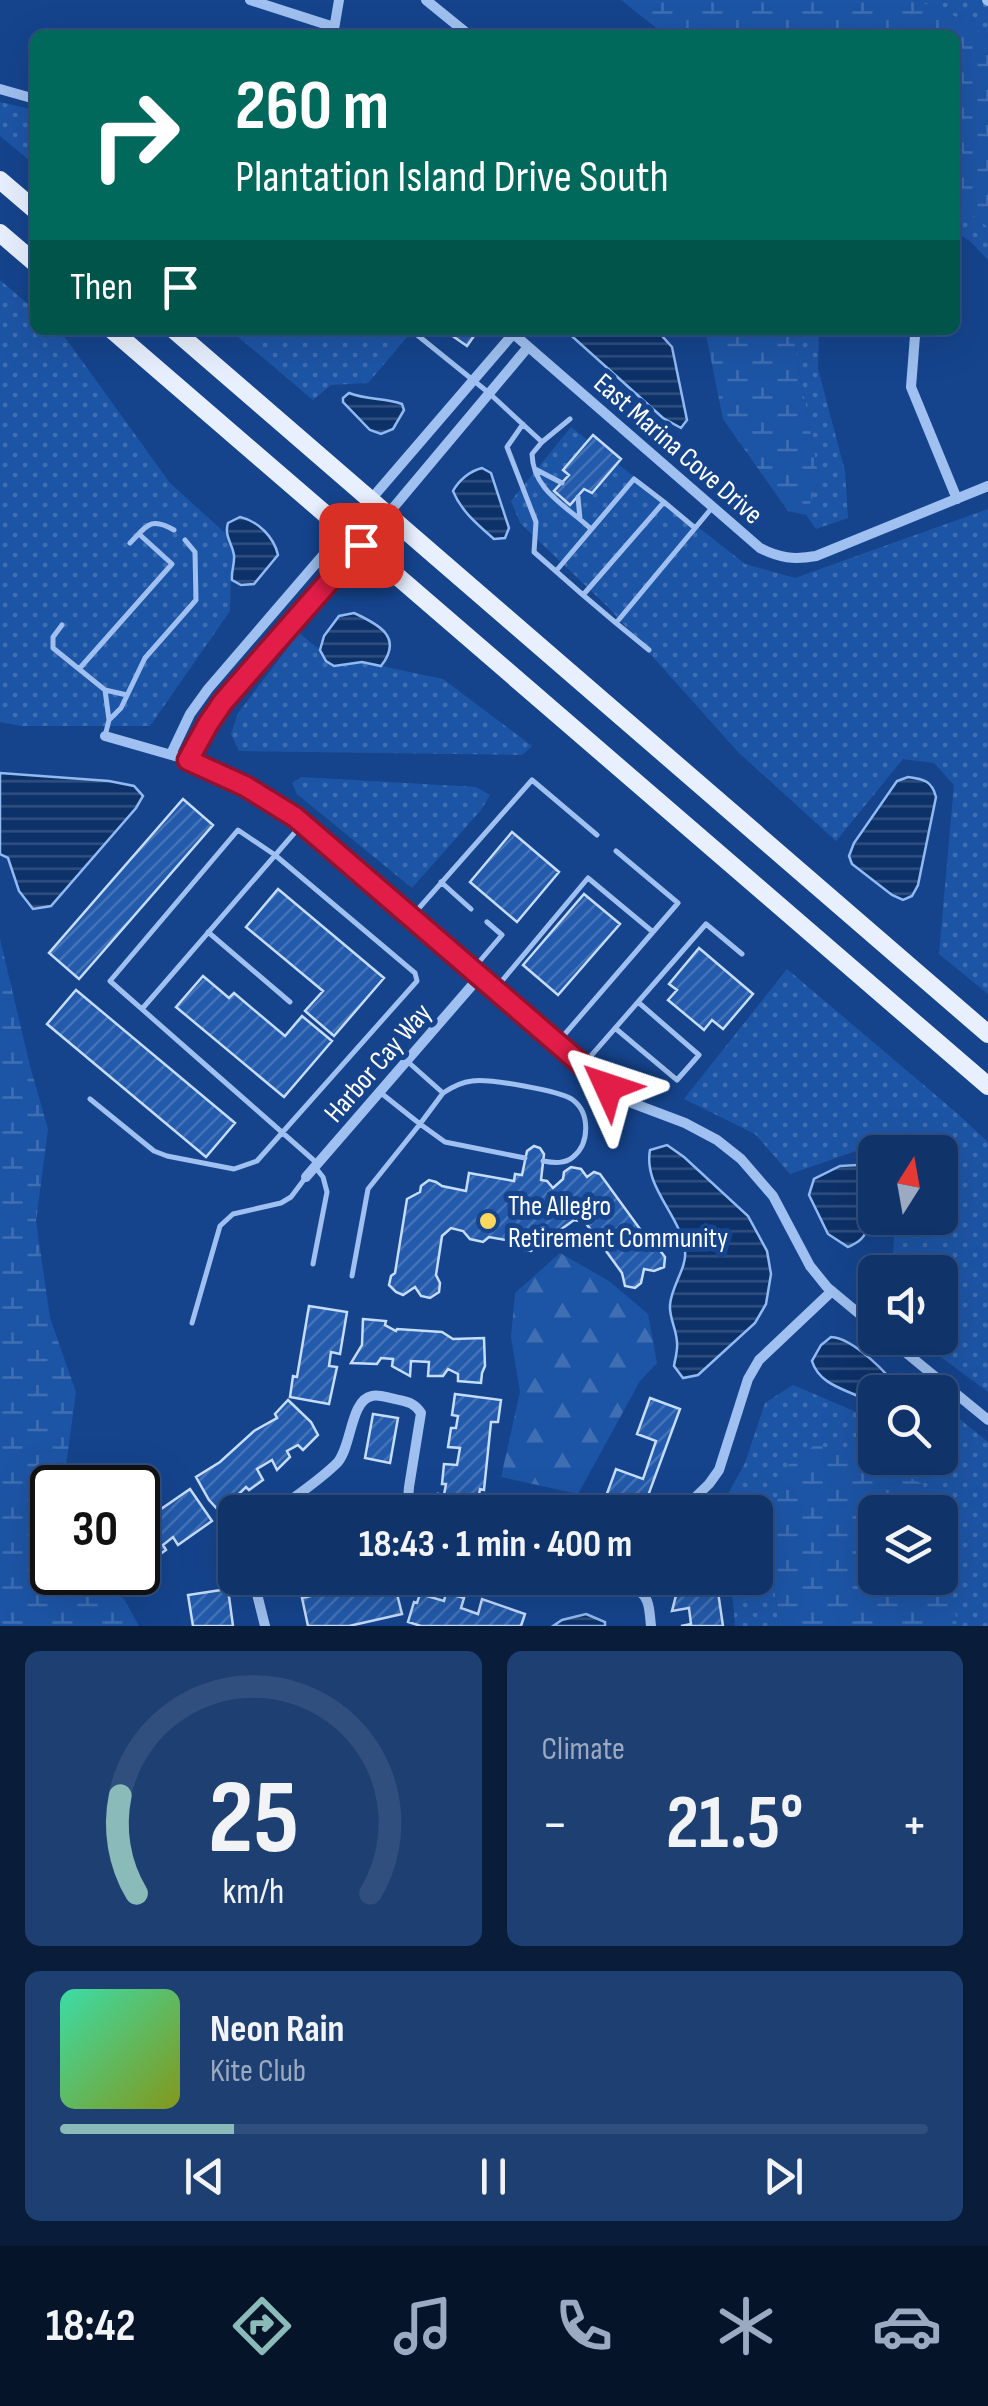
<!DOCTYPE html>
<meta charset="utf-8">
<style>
:root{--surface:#10336a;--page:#1e3f72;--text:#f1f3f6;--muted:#9caac1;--line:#304e7e;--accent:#8bbbb9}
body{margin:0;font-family:"Sofia Sans Condensed",sans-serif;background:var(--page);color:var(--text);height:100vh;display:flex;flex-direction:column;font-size:38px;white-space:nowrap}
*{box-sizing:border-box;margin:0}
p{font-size:32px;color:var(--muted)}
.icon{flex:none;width:55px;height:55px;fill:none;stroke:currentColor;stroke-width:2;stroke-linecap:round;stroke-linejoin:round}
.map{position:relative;height:1626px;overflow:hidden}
.sheet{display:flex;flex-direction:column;gap:25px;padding:25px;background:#091c3a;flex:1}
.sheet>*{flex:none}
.guide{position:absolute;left:30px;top:30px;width:930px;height:305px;border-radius:15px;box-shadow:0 10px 40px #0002,0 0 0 2px var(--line);background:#00695c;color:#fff;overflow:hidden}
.needle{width:65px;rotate:11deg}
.buttons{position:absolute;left:858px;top:1135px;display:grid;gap:20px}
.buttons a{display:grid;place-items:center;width:100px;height:100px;border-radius:15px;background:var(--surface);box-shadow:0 10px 40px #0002,0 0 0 2px var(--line);font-size:50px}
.speed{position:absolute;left:30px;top:1465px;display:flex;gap:20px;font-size:50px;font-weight:700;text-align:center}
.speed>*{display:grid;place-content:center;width:130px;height:130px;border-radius:50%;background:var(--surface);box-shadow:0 10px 40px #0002,0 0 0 2px var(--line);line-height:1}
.speed .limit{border:5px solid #111;border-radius:15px;background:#fff;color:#111}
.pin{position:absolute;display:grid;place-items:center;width:85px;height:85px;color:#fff;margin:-42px;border-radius:20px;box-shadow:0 5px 15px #0006}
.me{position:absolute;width:110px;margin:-55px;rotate:312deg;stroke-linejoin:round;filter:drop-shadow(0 0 8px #0008)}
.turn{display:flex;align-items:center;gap:35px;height:210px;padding:0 40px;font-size:45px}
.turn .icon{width:130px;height:130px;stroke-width:2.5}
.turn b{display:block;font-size:70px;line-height:85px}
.then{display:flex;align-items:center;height:95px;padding:0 40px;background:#0003;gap:20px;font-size:38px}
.big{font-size:75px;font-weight:700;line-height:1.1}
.sheet .widget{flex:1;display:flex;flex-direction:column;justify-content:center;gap:15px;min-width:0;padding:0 35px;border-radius:15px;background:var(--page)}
.sheet .dial{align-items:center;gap:0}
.dial svg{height:260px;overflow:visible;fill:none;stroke:var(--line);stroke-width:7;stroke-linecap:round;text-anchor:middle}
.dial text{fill:var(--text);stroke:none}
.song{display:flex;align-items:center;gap:30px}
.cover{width:120px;height:120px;border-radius:15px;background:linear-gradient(135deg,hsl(160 70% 55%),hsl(70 70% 35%))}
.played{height:10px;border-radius:5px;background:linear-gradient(90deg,var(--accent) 20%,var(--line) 20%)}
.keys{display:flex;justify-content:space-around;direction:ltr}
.heat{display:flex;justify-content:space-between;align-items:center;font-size:55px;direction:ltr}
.sheet .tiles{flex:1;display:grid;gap:25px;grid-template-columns:1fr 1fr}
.widget:last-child{grid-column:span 2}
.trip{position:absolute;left:218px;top:1495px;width:555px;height:100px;border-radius:15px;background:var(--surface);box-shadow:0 10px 40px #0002,0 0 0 2px var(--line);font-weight:700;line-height:100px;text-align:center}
.tabs{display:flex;height:160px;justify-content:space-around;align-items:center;background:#06142a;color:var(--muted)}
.tabs .icon{width:70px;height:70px}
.tabs .current{color:var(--accent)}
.tabs b{font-size:45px;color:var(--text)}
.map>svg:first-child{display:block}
</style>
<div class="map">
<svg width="988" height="1626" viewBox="0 0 988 1626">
<defs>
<pattern id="grass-dots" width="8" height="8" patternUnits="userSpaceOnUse" patternTransform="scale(2.5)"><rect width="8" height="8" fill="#1d55a6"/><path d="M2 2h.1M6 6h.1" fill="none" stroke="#3f6eb3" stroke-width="1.8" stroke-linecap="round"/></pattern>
<pattern id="forest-firs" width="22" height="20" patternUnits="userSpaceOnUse" patternTransform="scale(2.5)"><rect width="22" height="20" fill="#1d55a6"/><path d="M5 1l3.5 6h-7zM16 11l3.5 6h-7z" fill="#3f6eb3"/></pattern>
<pattern id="wetland-marsh" width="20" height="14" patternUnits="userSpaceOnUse" patternTransform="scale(2.5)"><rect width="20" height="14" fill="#1d55a6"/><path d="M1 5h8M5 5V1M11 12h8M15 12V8" fill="none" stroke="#3f6eb3"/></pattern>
<pattern id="water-rules" width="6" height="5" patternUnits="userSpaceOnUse" patternTransform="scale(2.5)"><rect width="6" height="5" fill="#0d3169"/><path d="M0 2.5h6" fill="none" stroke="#315080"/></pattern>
<pattern id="building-hatch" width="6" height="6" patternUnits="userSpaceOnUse" patternTransform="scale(2.5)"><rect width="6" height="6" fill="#235aab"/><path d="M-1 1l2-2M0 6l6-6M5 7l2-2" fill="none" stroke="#4473b8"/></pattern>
</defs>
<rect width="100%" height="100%" fill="#15448d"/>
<path fill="url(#grass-dots)" d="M916,0h72v37l-32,-20z
M0,102l35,8v55l-35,-29z
M955,201l33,26v33l-17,-18 -16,-11z
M0,280l35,30v20h24l2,2 109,151 55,50 9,22 -3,15 -1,41 -80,115h-129l-21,-4z
M230,330h183l-45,53 -37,2 -18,15z
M792,330h27l-1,39 27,102 3,47 -32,11 -10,-14 13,-36z
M571,427l174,137 50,14 193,-69v485l-49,-40 15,-169 -20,-22 -31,-4 -67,82 -97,-88 -131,-146 -88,-84 -9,-22z
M299,633l21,17 6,11 23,3 13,-2 81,17 89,67 -10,9 -283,-4 -8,-17 7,-21z
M301,777l175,10 14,8 -9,15 -69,78 -115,-94 -5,-11z
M787,969l172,146 29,27v250l-73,-54h25v-66h-48l3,-54h45v-66h-65v4l-13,-7 -72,25 -35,-40 -71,-35z
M793,1385l82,35v38h65v-55l48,39v184h-31l-17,-114h-4l-14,-28 -154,48 11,94h-44l-4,-48h24v-66h-30l-1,-11 21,-38 20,-60z"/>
<path fill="url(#forest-firs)" d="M560,1253l49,28 39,33 9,49 -17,18 -62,113 -77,-17 19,-85 -9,-55 4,-44z"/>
<path fill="url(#wetland-marsh)" d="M621,0h295l40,17 32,20v190l-33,-26v-166h-290z
M705,330h87l27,149 -13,36 -18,-4 -65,-92z
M0,939l30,127 18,63 -12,92 14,97 26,74 -13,95 -11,1v84l41,1 31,26 15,27h-139z
M815,1445l56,11 51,28 14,28h-61v66h65v-57l4,10 13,95h-178l-11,-94 18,-65z"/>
<path fill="url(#water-rules)" stroke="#91baf3" stroke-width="2.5" d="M565,330h41l55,5 11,12 15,73 -6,8 -18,-10z
M349,393c18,7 36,5 53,11l2,6 -11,19 -12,5 -11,-4 -27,-28v-4z
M482,468l9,5 18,55 -4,10 -11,1c-16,-14 -33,-28 -41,-48 6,-11 17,-20 29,-23z
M240,517c18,4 34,20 38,38l-24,29 -13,1 -9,-5c-1,-9 3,-17 2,-25 -2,-13 -10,-18 -6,-32z
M354,613c24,11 50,24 27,53l-19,-4 -28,4 -8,-5 -6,-11 4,-14 15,-20z
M0,773l109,8 25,5 9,10 -7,12 -85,98 -18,3 -14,-18 -11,-33 -8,-4z
M908,777c16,2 24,4 28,20l-18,88 -6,11 -9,4 -11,-5 -40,-31 -3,-8 5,-13 43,-62z
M667,1145l17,12 64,59 19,35 4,23 -5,30 -11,19 -57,52 -15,3 -9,-12c1,-7 4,-16 3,-23 0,-13 -8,-25 -7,-38 1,-18 17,-38 15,-53 -3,-36 -42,-64 -35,-102z
M858,1165l13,8c6,15 2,53 -9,65 -4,5 -8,6 -14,9l-20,-13 -19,-39 5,-16 26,-13z
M831,1337c22,1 58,37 69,55h-25v13c-22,-15 -55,-17 -63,-44l9,-16z
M586,1614l19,8v4h-52l9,-6z"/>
<path fill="url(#building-hatch)" stroke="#c5dcfb" stroke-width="2.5" d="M444,330h28l4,3 -9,13z
M593,435l28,24 -29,34 -8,-4 -14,16 -16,-14 15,-16 -6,-5z
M183,799l30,26 -134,154 -30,-26z
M512,832l47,40 -42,50 -47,-40z
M278,889l106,89 -50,58 -29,-25 18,-20 -77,-64z
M584,894l36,30 -62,71 -35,-30z
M699,948l54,46 -30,35 -11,-9 -8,10 -36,-30 9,-10 -8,-6z
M203,976l26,22 5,-5 51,43 17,-20 30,25 -48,56 -108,-90z
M76,990l159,133 -29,34 -159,-133z
M534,1146l6,2 4,6 -3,26 6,1 6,7 10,-9 1,-7 7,-5 10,2 6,8 7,-5 6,2 53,73 6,2 6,8 -1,10 -10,4 -10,-2 -3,14 -6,5 -10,-2 -3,-13 -37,-51 -11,-2 -43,31 -13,-2 -7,-8 -22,-4 -6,5 -13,-3 -7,-8 -12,-3 -9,8 -6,39 4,8 -1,9 -9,6 -9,-2 -6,-9 -12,8 -7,-3 -7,-7 2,-9 4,-3 12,-74 13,-7 1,-6 8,-6 7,2 6,4 24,5 3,-18 45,8 1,-7 7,1 5,-24z
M309,1306l38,6 -7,42 -9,-2 -2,14 8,1 -8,37 -39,-7 3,-21 4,1z
M363,1319l23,2 -1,4 11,6 1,-2 45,3 11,7 31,-1 1,28 -3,7 -1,10 -23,-2v-7l-10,-5 -5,7h-15l1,-14 -18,-1 -1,15 -18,-10 1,-7 -12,-1 -4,6 -26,-1 11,-18z
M455,1394l46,6 -3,22h-7l-7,68 -4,-1 -2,12 6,1 -2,10h-46l2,-18 6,1 2,-11h-4l2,-20 13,1 3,-17 -12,-1 3,-19h5l2,-12 -6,-1z
M650,1398l30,11 -38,103 -37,-13 11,-30 27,10 13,-38 -19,-7z
M288,1400l23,22 7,13 -15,15 -5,-5 -11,6 3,6 -13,13 -5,-10 -15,9 6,11 -14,10 -3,-3 -26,25 -11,-12 -13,-23 24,-15 34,-31 23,-13 -2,-4z
M373,1414l25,4 -8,45 -25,-5z
M190,1489l22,32 -34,24 -5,-8 -10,8 3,5 -28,20v-45z
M512,1497l71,15h-74z
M315,1499l11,13h-27z
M383,1578h10l9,36 -53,12h-41l-6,-28 39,-9 1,6 12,-3 -1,-8z
M678,1578h36l-2,5 5,2 6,41h-42l10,-2 -2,-16 -17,3 7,-27z
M228,1589l5,37h-40l-5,-31z
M446,1593l18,5 -3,10 17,6 4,-15 43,15 -4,12h-100l-13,-4 6,-20 3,1 3,-9 24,7z"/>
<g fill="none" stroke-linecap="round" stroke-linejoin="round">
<path stroke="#9fc0f0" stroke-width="5" d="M411,330l78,63 53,49
M570,419l-28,23 -10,12c1,37 35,52 59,75
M523,424l-16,23 29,75 -2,30 49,43
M535,469l27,14
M578,497l2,22
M695,528l-31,-26 -81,93 33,28 95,-114
M130,543c17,-17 20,-27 44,-13
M556,571l78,-92 30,23
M616,623l33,27
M62,625l-9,12v11l52,42 22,5
M79,669l93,-105 -33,-30
M105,690l4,30 -4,16
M109,720l12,-12 24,-50 51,-58 -1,-48 -10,-12
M441,882l30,27
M412,916l120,-136 65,55
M208,932l82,70
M473,969l29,-34 -15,-13
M496,988l92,-110 65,54 25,-29 -62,-52
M142,1009l161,-186
M615,1028l62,52 22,-25 -61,-53
M558,1042l95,-110
M583,1065l123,-141 36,30
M381,1093l39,31 23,-31 -36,-32
M443,1093c9,-6 19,-11 29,-12 15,-3 90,10 101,19 17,13 17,43 0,57 -8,7 -19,6 -30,4
M90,1099l64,52 13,5 67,13 23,-8 160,-180 -2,-8 -140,-118 -37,-25 -128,151c69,61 139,122 208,183
M313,1264l14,-72 -4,-15 -8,-10
M352,1276l16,-87 52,-65 25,18 80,16
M192,1323l28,-97 13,-12 48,-11 10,-6 15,-20"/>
<path stroke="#9fc0f0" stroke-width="10" d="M250,0l84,27
M426,0l43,35
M987,0l1,1
M333,35l6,-35
M0,89l35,10
M509,330l251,218c19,10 34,12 56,8l172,-70
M915,336l-4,51 46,112
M105,736l84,24 56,27 50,30 313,270 24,16 53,20 32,17 24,19 32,37 37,70 17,21 48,40
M171,754l19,-40 18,-25 305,-355
M189,760l19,-36 15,-22 165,-188 140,-167
M306,1177l175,-202
M888,1338l100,82
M275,1512c20,-16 44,-31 62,-49 15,-16 13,-63 35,-67 7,-2 16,2 23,3 12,3 19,3 26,14l-12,74 -2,25
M680,1512l29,-28 10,-14 29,-91 11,-19 73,-69
M253,1578l12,48
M586,1578c18,3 53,3 61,23 3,7 3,17 4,25"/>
<path stroke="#e8f0ff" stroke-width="18" d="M0,180l35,30
M0,233l35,30
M112,330l876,756
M174,330l814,704"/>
</g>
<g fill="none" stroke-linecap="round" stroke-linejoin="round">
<g stroke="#92132f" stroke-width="25">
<path id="route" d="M361,545l-138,157 -15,22 -20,36 57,26 50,31 313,270"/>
</g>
<use href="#route" stroke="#e11d48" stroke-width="18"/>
</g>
<circle fill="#ffd75e" stroke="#15448d" stroke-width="4" cx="488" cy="1221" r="10"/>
<g text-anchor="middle" stroke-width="10" stroke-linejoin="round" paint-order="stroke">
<g font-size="28" fill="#fff" stroke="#15448d">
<text transform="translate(679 448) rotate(41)" y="10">East Marina Cove Drive</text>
<text transform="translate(377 1062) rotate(-49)" y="10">Harbor Cay Way</text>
</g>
<g font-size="28" fill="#fff" stroke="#15448d" text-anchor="start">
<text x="508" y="1215">The Allegro<tspan x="508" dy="32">Retirement Community</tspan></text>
</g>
</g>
</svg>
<div class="buttons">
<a><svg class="needle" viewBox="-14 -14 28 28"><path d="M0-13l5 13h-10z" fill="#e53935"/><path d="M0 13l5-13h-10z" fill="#9caac1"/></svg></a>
<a><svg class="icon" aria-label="sound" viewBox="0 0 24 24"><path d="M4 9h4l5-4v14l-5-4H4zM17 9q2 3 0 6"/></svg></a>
<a><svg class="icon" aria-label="search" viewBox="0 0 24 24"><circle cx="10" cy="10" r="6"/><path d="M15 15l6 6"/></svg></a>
<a><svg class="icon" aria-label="layers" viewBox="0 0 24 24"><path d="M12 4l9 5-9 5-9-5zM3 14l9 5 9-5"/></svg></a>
</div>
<div class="speed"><div class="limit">30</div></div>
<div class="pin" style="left:361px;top:545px;background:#d93025"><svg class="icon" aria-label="arrive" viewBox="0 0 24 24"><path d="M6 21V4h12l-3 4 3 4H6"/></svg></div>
<svg class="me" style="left:608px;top:1087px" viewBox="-20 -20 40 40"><path d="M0-17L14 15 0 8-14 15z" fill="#e11d48" stroke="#fff" stroke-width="4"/></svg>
<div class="trip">18:43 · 1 min · 400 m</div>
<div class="guide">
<div class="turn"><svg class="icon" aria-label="right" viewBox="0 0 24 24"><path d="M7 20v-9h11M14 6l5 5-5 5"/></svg><div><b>260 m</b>Plantation Island Drive South</div></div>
<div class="then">Then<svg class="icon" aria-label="arrive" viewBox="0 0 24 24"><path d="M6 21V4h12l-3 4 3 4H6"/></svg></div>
</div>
</div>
<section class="sheet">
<div class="tiles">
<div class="widget dial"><svg viewBox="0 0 100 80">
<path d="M14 69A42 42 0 1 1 86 69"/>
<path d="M14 69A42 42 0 0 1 9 39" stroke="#8bbbb9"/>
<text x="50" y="56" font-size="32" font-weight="700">25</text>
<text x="50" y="72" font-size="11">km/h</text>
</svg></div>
<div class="widget"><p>Climate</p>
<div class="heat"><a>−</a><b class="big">21.5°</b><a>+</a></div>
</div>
<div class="widget">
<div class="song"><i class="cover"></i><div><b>Neon Rain</b><p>Kite Club</p></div></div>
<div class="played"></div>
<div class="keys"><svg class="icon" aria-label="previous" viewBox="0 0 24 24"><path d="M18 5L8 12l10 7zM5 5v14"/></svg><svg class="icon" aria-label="pause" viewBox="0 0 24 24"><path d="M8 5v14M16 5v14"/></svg><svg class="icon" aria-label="next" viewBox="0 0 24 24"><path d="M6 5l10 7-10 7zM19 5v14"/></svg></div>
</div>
</div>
</section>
<nav class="tabs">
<b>18:42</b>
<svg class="icon current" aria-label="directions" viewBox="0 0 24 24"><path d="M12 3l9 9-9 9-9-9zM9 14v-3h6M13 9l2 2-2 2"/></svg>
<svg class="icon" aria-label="music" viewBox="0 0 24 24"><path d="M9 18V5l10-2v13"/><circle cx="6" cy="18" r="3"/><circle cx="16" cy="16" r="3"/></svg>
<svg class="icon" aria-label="phone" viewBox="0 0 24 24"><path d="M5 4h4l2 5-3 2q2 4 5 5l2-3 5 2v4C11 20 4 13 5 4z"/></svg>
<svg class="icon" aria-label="climate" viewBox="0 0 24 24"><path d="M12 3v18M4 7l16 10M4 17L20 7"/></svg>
<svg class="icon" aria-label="car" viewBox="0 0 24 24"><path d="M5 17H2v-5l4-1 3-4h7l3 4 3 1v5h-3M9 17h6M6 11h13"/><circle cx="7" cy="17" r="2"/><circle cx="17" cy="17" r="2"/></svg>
</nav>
